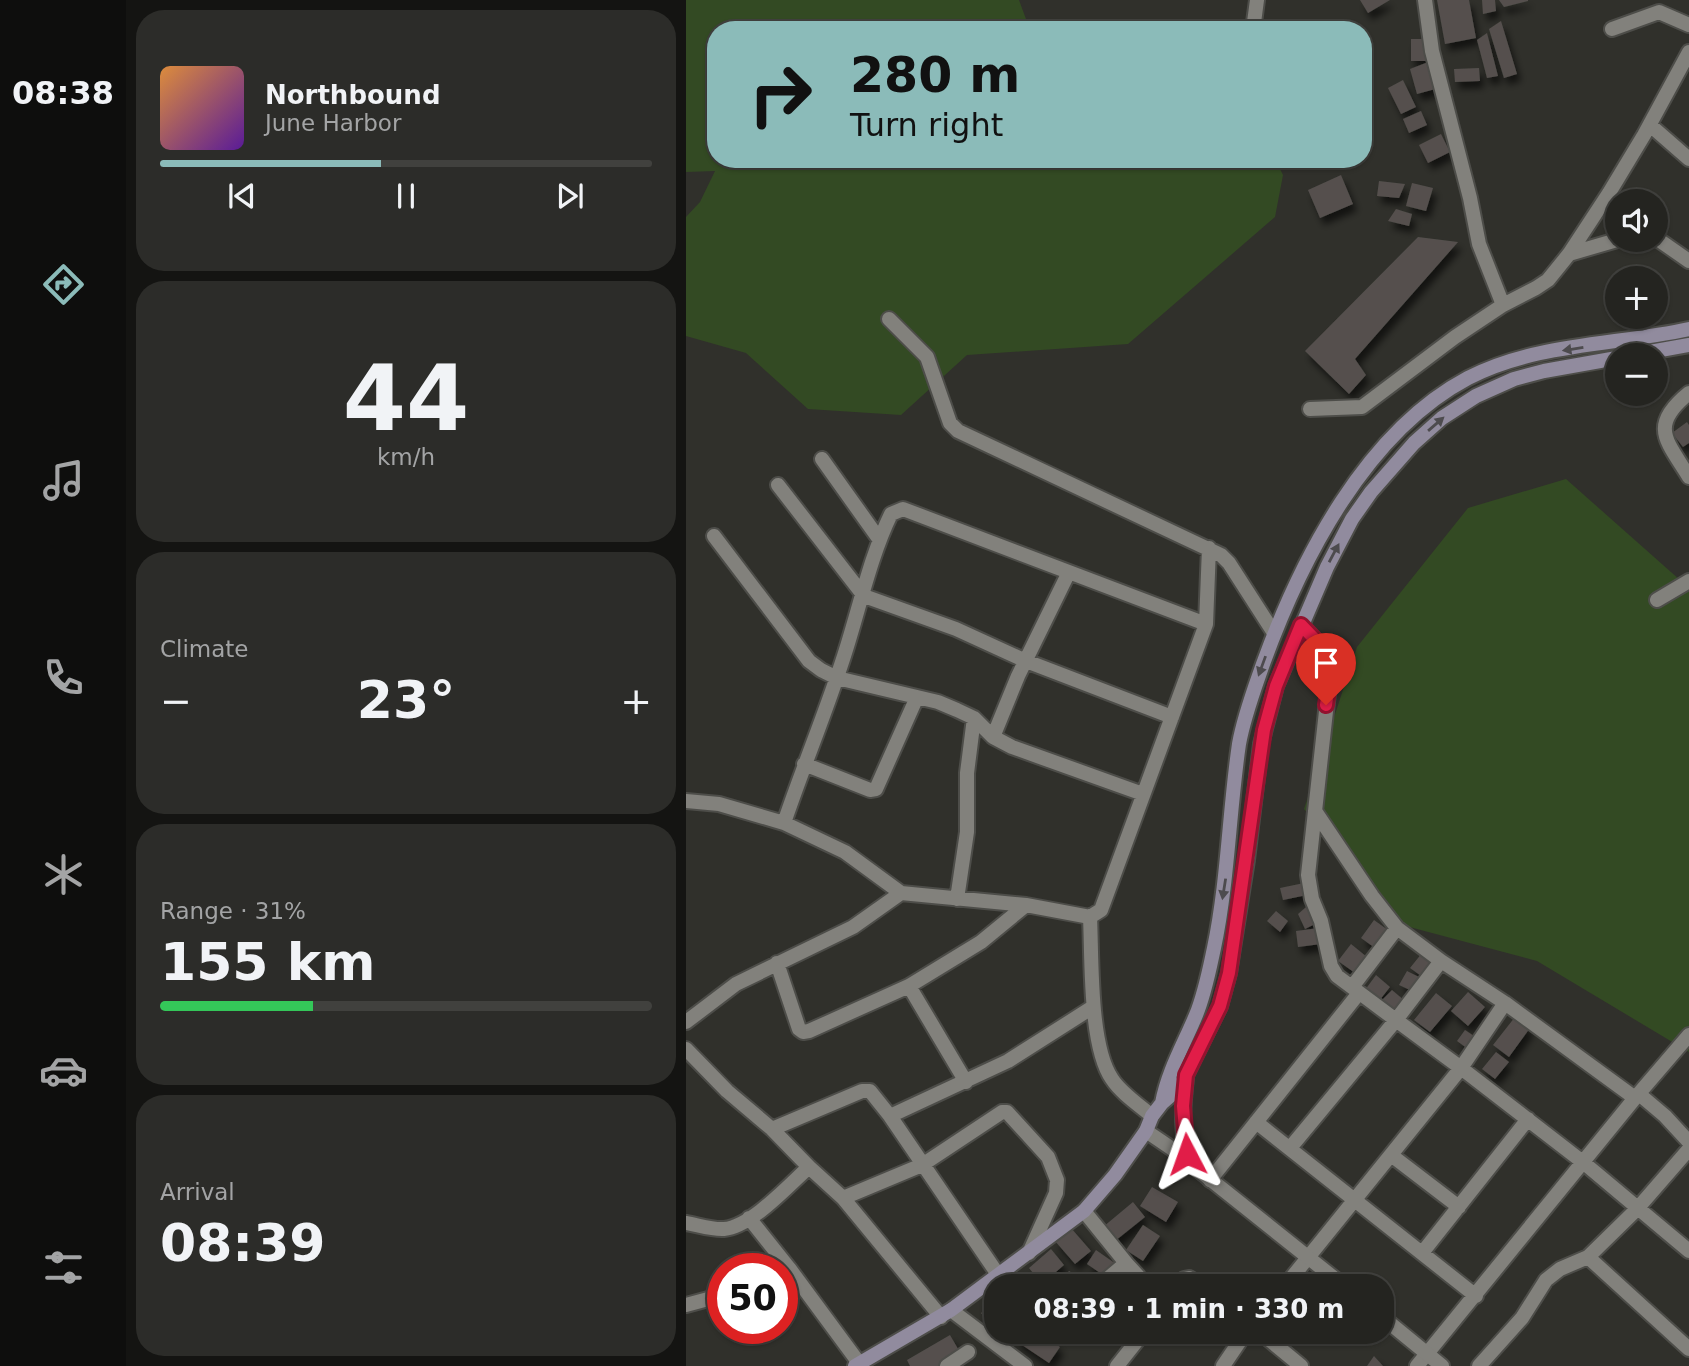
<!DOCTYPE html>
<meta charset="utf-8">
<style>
:root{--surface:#242420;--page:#2c2c29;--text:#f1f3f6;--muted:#a3a4a5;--line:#41413e;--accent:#8bbbb9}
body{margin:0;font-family:"DejaVu Sans",sans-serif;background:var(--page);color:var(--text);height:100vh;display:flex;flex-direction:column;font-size:26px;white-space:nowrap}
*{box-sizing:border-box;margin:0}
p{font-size:23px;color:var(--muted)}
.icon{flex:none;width:38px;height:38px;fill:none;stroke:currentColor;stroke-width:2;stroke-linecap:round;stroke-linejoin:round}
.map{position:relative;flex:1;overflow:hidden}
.panel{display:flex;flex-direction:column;gap:10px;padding:10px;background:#141412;width:560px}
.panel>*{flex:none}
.banner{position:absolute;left:21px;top:21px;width:665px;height:147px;border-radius:28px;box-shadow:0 2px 5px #0004,0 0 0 2px var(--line);background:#8bbbb9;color:#111;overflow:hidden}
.tools{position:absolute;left:919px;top:189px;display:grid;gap:14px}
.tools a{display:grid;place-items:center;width:63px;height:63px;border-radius:50%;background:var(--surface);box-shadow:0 2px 5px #0004,0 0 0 2px var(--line);font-size:35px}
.speed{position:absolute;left:21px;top:1253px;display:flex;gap:14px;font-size:35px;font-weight:700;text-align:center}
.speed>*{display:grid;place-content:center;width:91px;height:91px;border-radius:50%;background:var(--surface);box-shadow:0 2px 5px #0004,0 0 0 2px var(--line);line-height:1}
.speed .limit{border:10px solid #d22;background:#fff;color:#111}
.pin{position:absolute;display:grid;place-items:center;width:60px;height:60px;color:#fff;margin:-72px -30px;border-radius:50% 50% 50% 0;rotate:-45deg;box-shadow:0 0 7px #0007}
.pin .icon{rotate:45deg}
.me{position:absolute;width:77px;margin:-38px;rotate:356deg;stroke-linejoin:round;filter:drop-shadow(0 0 5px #0008)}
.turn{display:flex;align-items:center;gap:24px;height:147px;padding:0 28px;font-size:32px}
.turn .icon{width:91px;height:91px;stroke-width:2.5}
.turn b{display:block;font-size:49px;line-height:60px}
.big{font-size:52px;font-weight:700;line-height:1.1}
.panel .tile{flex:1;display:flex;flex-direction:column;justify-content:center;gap:10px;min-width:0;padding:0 24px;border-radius:28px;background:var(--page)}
.panel .dial{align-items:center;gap:0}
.dial b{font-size:91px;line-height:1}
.song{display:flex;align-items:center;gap:21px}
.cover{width:84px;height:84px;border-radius:10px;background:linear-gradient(135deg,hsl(30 70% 55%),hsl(270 70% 35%))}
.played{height:7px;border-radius:4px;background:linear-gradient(90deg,var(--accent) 45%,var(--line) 45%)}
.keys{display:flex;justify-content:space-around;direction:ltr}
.heat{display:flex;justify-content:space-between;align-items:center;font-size:38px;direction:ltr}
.charge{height:10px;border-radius:5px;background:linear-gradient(90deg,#34c759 31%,var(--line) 0)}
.trip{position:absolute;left:298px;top:1274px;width:410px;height:70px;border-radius:28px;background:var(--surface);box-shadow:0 2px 5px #0004,0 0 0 2px var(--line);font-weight:700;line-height:70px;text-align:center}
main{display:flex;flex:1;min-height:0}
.tab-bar{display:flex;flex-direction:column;width:126px;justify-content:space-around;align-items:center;background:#0e0e0d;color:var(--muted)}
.tab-bar .icon{width:49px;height:49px}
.tab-bar .selected{color:var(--accent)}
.tab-bar b{font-size:32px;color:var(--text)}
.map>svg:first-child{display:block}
</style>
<main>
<nav class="tab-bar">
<b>08:38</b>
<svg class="icon selected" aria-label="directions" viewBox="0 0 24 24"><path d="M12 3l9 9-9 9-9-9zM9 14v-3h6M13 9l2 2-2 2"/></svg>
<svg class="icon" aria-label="music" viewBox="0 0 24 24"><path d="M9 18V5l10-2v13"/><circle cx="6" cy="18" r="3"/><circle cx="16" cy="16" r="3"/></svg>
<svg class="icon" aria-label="phone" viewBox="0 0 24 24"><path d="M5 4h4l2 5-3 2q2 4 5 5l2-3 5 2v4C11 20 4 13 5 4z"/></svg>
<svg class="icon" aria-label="climate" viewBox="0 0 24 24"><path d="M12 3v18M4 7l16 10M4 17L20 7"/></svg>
<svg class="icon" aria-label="car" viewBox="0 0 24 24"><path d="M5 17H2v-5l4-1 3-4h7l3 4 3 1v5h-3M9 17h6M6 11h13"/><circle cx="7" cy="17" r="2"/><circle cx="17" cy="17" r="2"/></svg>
<svg class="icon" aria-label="filters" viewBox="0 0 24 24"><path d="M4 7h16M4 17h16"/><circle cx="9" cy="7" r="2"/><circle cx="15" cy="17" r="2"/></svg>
</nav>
<section class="panel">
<div class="tile">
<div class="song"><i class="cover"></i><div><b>Northbound</b><p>June Harbor</p></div></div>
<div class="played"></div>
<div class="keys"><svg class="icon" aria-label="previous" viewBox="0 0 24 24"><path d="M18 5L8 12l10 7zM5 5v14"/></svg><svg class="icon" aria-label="pause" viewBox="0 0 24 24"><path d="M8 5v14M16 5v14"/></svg><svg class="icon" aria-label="next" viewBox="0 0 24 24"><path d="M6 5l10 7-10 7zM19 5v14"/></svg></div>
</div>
<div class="tile dial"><b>44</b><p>km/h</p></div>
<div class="tile"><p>Climate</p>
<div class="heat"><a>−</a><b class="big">23°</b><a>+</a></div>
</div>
<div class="tile"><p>Range · 31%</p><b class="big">155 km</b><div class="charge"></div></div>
<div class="tile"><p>Arrival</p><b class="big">08:39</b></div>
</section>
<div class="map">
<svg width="1003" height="1366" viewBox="0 0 1003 1366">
<defs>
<filter id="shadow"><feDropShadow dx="4" dy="7" stdDeviation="3.5" flood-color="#0009"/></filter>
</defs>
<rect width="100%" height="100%" fill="#30302b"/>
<path fill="#334a23" d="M0,0h333l11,30h-314v129h559l8,16 -8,42 -147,127 -161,11 -66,60 -93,-6 -62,-56 -60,-17v-119l14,-15 15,-31 -29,1z
M880,479l123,109v464l-152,-91 -135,-36 -98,-116 53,-162 111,-139z"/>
<path fill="#54504d" filter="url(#shadow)" d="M674,0h30l-22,13z
M751,0h32l7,38 -31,6z
M796,0h13l1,11 -13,3z
M813,0h29v1l-24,6z
M815,21l16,53 -13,4 -15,-49z
M801,33l11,43 -11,2 -10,-38z
M725,39h20v22h-20z
M745,61l8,27 -22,6 -7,-25z
M793,68l1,13 -25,1 -1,-13z
M717,80l13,27 -15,7 -13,-26z
M735,111l6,14 -18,8 -6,-14z
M755,134l9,18 -22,11 -9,-18z
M655,175l12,29 -33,14 -12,-28z
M693,181l26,3 -6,14 -22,-2z
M726,183l21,5 -7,23 -20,-5z
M710,209l16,5 -3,12 -21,-5z
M732,237l40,5 -103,117 11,16 -17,19 -44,-43z
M1001,422l2,3v18l-6,4 -11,-14z
M618,883l3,12 -24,5 -3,-12z
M626,902l9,19 -16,8 -7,-15z
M590,911l12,10 -8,11 -13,-11z
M688,920l14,10 -13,18 -14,-10z
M633,928l2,16 -23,3 -2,-16z
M665,944l16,13 -12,16 -17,-12z
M736,953l13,10 -11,15 -14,-10z
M721,971l12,6 -7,14 -13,-6z
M690,975l14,12 -11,14 -14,-11z
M706,990l13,11 -12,13 -13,-12z
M782,992l17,15 -17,19 -17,-15z
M750,993l16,13 -22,26 -16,-12z
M829,1017l15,11 -21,29 -16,-12z
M779,1030l12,8 -9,11 -11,-8z
M810,1052l13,10 -14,17 -13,-10z
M466,1187l26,15 -12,20 -26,-16z
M447,1202l12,15 -30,24 -12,-14z
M457,1225l17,11 -17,25 -17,-11z
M385,1228l20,23 -16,13 -20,-23z
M365,1249l13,16 -22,19 -13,-16z
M410,1250l20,14 -10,13 -19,-13z
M383,1271l16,10 -4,5h-28l-3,-2 3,-4 6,5z
M338,1275l9,11h-23z
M310,1300v31l-15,-18z
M336,1332h15l4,2 1,-2h7l-3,5 14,10 -11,16 -33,-22z
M264,1335l11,19 -22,12h-29l-3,-6z
M688,1356l9,10h-16z"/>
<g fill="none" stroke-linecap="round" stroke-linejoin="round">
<g stroke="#4d4d49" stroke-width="18">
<path id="minor" d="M739,0l7,51 38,147 9,46 24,61
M926,29l47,-17 30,13
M567,30l4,-30
M964,125l39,34
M970,238l33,23
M883,254l48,-14
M203,319l38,38 23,66 8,8 263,124 8,8 45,70
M1003,393c-41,33 -22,48 0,84
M624,409l52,-2 93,-70 48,-32 33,-17 12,-8 21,-26 40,-61 35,-58 45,-83
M136,459l57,80
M92,485l86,111 92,33 70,32 146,56
M28,536l95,125 12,9 16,8 101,24 19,8 17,8 19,19 25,-61 51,-104
M971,600l32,-19
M520,624l3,-76
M615,625l22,23 6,36 -21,191 4,24 9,22 10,45 6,10 59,44 45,-59 64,42
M307,737l19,10 131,47
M118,764l66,26 6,-1 41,-92
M0,801l33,3 65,19 61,29 56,41 125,12 64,12 11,-7 105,-286 -303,-115 -12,5c-21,43 -32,96 -47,142 -18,56 -41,111 -60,167
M629,811l57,85 25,32 44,33
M271,899l10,-67v-59l7,-55
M404,917c2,40 -1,129 22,162 9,14 27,26 40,37
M91,963l22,66 4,3 6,-1 100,-45 72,-44 45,-37
M223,986l57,96
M666,987l45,-59
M0,1022l50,-38 117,-57 48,-34
M0,1049l41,42 45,38 37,38 34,31 98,119
M953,1094l26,22 24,26
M949,1098l54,-63
M204,1116l118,-55 85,-54
M570,1122l220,174
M86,1129l90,-38h8l20,25 109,160
M604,1148l106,-128 65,48 44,-65 130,95 -218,268
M705,1155l68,52
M524,1180l149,-187
M157,1198l79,-33 80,-53h5l41,45 9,23 -1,13 -27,60
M398,1211l42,52 -27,23
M63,1218l40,50 70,95
M0,1223c12,2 27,7 38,6 27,-2 65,-44 85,-62
M736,1253l106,-134
M902,1257l101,92
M440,1263l12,13
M492,1286l6,-7 5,-1 13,8
M599,1286l176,-218 123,95 105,88
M0,1305l37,-10
M265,1310l74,56
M574,1332l41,34
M261,1366l21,-14
M431,1366l27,-34
M537,1366l23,-34
M793,1366l43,-48 24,-38 14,-11 28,-12 49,-48 52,-60"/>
</g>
<g stroke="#4d4d49" stroke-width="18">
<path id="tertiary" d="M460,1131l25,17 173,138
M695,1316l61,50"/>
</g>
<g stroke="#4d4d49" stroke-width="18">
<path id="secondary" d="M947,355l56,-10
M500,1078c-3,27 -7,63 7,88
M476,1103c6,-32 22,-59 34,-88 9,-22 13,-44 18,-67 14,-67 15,-136 25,-204 5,-28 15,-54 24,-80 38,-105 103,-232 205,-286 67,-35 149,-33 221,-49
M169,1366l96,-56 133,-99 31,-36 31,-44 6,-15 10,-13 17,-15 7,-13 34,-69 9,-33 18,-113 14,-116 15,-58 51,-119 25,-48 19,-27 43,-49 28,-25 34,-22 38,-17 30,-8 73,-13"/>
</g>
<use href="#minor" stroke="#82817c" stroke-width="14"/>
<use href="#tertiary" stroke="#82817c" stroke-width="14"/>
<use href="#secondary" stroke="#918b9e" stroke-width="14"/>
</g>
<defs><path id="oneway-solid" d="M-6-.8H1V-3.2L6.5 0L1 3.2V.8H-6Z" transform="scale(1.75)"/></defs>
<g fill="#4d4b4e">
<use href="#oneway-solid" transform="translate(887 349) rotate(171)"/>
<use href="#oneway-solid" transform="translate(750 424) rotate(-41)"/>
<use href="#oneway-solid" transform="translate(648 553) rotate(-62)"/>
<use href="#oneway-solid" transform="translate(576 666) rotate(110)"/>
<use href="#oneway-solid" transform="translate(538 889) rotate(99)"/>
</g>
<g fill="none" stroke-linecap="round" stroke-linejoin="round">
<g stroke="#92132f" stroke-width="18">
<path id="route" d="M501,1154l-4,-48 3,-31 34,-69 9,-33 35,-243 12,-44 25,-61 22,23 6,36 -3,21"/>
</g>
<use href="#route" stroke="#e11d48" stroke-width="12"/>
</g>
</svg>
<div class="tools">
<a><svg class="icon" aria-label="sound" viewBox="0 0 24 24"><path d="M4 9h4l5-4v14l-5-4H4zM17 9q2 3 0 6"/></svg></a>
<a>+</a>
<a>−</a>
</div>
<div class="speed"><div class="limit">50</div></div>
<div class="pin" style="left:640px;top:705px;background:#d93025"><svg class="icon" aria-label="arrive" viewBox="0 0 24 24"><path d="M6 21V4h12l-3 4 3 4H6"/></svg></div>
<svg class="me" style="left:501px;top:1154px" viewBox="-20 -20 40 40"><path d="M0-17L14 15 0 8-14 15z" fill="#e11d48" stroke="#fff" stroke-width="4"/></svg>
<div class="trip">08:39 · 1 min · 330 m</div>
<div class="banner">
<div class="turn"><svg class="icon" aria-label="right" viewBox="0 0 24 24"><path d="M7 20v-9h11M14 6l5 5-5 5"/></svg><div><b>280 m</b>Turn right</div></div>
</div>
</div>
</main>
